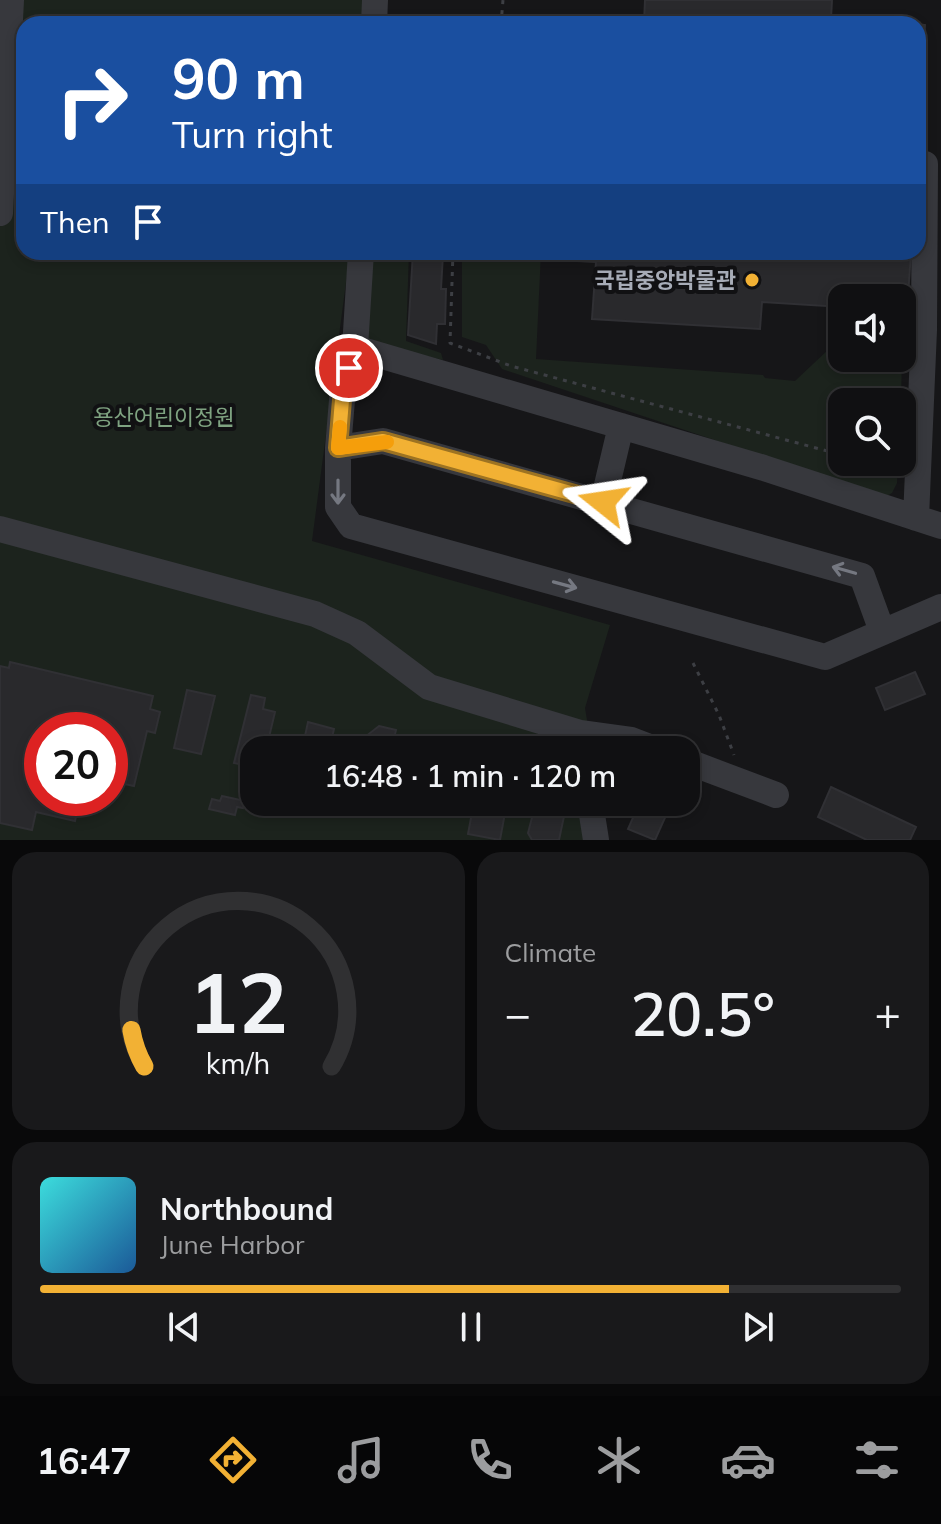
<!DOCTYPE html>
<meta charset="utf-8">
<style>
:root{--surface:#101012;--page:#19191b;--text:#f1f3f6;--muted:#9c9d9f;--line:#303032;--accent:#f2b134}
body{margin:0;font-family:Mulish,"Noto Sans KR",sans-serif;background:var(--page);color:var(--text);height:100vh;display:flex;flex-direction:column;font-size:30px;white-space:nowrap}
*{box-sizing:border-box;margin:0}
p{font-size:26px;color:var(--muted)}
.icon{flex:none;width:44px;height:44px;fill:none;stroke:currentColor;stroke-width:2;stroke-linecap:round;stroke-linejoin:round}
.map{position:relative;height:840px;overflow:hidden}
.sheet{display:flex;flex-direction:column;gap:12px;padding:12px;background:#09090a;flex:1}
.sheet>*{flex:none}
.hud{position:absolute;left:16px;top:16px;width:910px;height:244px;border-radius:24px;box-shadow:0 4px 12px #0003,0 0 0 2px var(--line);background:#1a4fa0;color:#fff;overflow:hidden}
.tools{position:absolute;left:828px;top:284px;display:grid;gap:16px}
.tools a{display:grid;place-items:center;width:88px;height:88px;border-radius:16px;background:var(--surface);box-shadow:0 4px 12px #0003,0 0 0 2px var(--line);font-size:40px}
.speed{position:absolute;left:24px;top:712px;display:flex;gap:16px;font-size:40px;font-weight:700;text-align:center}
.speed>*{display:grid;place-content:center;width:104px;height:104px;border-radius:50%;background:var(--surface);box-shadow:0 4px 12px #0003,0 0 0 2px var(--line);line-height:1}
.speed .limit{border:12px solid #d22;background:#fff;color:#111}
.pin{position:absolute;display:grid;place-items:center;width:68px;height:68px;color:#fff;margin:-34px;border:4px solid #fff;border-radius:50%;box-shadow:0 2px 8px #0007}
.me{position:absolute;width:88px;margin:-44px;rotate:285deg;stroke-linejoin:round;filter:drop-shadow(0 0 6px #0008)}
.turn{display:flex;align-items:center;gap:28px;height:168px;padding:0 24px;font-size:36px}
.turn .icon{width:104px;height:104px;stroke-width:2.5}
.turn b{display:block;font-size:56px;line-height:68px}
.then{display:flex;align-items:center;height:76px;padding:0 24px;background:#0003;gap:16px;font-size:30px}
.big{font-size:60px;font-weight:600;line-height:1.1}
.sheet .widget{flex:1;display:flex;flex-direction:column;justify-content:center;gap:12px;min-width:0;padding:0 28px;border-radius:24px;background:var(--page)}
.sheet .dial{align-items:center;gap:0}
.dial svg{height:208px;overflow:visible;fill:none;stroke:var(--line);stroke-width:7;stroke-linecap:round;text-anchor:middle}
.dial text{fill:var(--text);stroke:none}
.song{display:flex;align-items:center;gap:24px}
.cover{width:96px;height:96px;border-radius:12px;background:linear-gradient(135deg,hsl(180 70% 55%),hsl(210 70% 35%))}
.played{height:8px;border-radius:4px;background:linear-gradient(90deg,var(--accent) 80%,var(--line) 80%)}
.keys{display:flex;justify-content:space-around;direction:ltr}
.heat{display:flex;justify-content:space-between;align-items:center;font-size:44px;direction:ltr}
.sheet .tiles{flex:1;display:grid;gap:12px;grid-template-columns:1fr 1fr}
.widget:last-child{grid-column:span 2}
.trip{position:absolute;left:240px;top:736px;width:460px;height:80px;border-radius:24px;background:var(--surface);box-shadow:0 4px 12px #0003,0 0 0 2px var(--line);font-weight:600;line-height:80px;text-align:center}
.dock{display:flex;height:128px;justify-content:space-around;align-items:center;background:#060607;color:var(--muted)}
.dock .icon{width:56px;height:56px}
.dock .current{color:var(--accent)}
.dock b{font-size:36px;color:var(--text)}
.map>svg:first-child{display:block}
</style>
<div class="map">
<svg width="941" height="840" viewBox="0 0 941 840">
<rect width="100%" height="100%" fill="#161618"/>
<path fill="#1c231d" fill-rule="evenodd" d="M0,0h364l-2,24h-338v228h326l-38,289 298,84 -25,83 7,42h-338v52h347l7,38h-608zM42,730h68v68h-68z
M369,252h40l-3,89 35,12 2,7 -76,-18z
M462,252h79l-5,107 227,16 2,3 30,3 35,-33 12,1v9h60v-3l-1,47h-59v60h56l-1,21 -5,10 -7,4 -383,-128 -16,-24 -24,-8z"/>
<path fill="#29292c" stroke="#303034" stroke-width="2" d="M645,0h187l-1,19 86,5h-273z
M918,24l7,1 -7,111z
M413,252l30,2 -2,35h5l-1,35h-8l-1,20 -28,-9z
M579,252h332l-4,59h-5v-13h-60v9l-80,-5 -2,27 -168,-10 4,-57 -18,-1z
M10,662l143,34 -3,13 10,3 -5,21 -8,-2 -13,55 -24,-5v-51h-68v68h38l-5,23 -39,-9 -4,18 -32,-7v-157l9,2z
M915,672l10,22 -40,16 -9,-22z
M187,690l28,6 -14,58 -27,-6z
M251,695l14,3 -2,11 12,3 -9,38h-12v17l-20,-4z
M308,722l26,7 -5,21h-27z
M379,726l17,4 -5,20h-29l3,-13z
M831,787l85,40 -6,13h-43l-49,-23z
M222,796l23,5 -2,7 -6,-1 -2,8 -26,-6 3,-10 8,2z
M412,802h32l-3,12 -30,-6z
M474,802h33l-7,38 -32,-6z
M536,802h31l-8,38h-27l-4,-7z
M640,802h32l-17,38 -27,-11z"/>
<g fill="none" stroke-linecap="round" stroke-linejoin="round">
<path stroke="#3d3f44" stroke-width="3" stroke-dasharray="4 6" stroke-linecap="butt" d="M501,24l2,-24
M453,252l-3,91 61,23 331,89
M876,462l18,4
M693,663l26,52 15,40"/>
<path stroke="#37383d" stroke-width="26" d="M374,24l1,-24
M0,213l11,-213
M355,348l409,120 177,58
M338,448l5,-60 12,-40 6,-96
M603,502l18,-76
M916,518l8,-188 1,-166
M0,529l315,85 42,19 72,54 151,46 3,17
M882,631l-20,-55 -479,-135 -45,7v59l13,19 474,131 116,-50
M580,733l51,7 26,10
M686,761l90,34
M590,802l6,38"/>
</g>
<defs><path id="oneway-shaft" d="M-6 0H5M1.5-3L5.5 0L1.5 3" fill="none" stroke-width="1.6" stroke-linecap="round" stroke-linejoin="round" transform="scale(2)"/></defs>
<g stroke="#757881">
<use href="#oneway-shaft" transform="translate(338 492) rotate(90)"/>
<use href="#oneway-shaft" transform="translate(844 570) rotate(-164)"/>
<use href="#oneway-shaft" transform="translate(565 585) rotate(15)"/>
</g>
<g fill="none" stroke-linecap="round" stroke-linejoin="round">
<g stroke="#9d7322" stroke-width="20">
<path id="route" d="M349,368l-6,20 -5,60 45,-7 220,61"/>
</g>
<use href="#route" stroke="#f2b134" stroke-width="14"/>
<path stroke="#f59e0b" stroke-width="14" d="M340,427l-2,21 49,-6"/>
</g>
<circle fill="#f2b134" stroke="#111113" stroke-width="3" cx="752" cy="280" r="8"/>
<g text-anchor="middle" stroke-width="8" stroke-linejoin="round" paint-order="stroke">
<g font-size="22" font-weight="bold" fill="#a8adb8" stroke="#111113" text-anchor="end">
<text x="736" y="288">국립중앙박물관</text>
</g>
<g font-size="22" fill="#7fa381" stroke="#111113">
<text x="164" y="425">용산어린이정원</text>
</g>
</g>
</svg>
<div class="tools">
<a><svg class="icon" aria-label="sound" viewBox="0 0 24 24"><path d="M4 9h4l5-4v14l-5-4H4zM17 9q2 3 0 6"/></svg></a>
<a><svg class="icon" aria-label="search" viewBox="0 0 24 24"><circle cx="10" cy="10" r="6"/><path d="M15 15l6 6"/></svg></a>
</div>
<div class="speed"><div class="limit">20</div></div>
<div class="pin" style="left:349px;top:368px;background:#d93025"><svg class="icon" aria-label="arrive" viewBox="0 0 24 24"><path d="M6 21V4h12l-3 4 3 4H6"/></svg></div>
<svg class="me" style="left:603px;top:502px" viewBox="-20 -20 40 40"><path d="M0-17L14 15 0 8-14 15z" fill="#f2b134" stroke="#fff" stroke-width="4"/></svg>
<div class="trip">16:48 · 1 min · 120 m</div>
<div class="hud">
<div class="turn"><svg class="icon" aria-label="right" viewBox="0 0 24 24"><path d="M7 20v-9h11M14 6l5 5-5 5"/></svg><div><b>90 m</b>Turn right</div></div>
<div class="then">Then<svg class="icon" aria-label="arrive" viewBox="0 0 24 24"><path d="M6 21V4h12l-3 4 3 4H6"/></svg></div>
</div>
</div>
<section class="sheet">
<div class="tiles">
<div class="widget dial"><svg viewBox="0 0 100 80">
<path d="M14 69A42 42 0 1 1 86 69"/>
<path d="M14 69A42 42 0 0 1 9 55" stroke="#f2b134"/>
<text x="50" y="56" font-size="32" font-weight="700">12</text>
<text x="50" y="72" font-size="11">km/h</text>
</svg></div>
<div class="widget"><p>Climate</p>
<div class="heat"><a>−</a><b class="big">20.5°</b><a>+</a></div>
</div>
<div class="widget">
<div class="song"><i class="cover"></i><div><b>Northbound</b><p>June Harbor</p></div></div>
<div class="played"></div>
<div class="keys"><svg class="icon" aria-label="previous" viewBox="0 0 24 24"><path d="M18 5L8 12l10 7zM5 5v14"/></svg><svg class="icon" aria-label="pause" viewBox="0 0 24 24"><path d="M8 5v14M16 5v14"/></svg><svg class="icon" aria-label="next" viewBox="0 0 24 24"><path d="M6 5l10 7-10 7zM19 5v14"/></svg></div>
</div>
</div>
</section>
<nav class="dock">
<b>16:47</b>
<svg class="icon current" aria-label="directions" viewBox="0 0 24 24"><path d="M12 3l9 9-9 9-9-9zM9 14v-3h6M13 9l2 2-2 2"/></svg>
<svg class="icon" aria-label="music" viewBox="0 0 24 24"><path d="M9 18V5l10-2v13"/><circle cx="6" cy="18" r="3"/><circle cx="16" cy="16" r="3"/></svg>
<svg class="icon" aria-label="phone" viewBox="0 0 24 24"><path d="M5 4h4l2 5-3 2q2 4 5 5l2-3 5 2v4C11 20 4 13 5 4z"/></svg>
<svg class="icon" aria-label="climate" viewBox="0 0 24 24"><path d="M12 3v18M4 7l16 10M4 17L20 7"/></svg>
<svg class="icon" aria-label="car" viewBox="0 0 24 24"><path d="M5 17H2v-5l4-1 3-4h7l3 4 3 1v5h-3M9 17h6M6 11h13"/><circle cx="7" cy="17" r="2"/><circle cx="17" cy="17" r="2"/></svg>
<svg class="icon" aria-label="filters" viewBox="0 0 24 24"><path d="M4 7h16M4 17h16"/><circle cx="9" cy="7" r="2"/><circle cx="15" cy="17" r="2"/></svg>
</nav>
